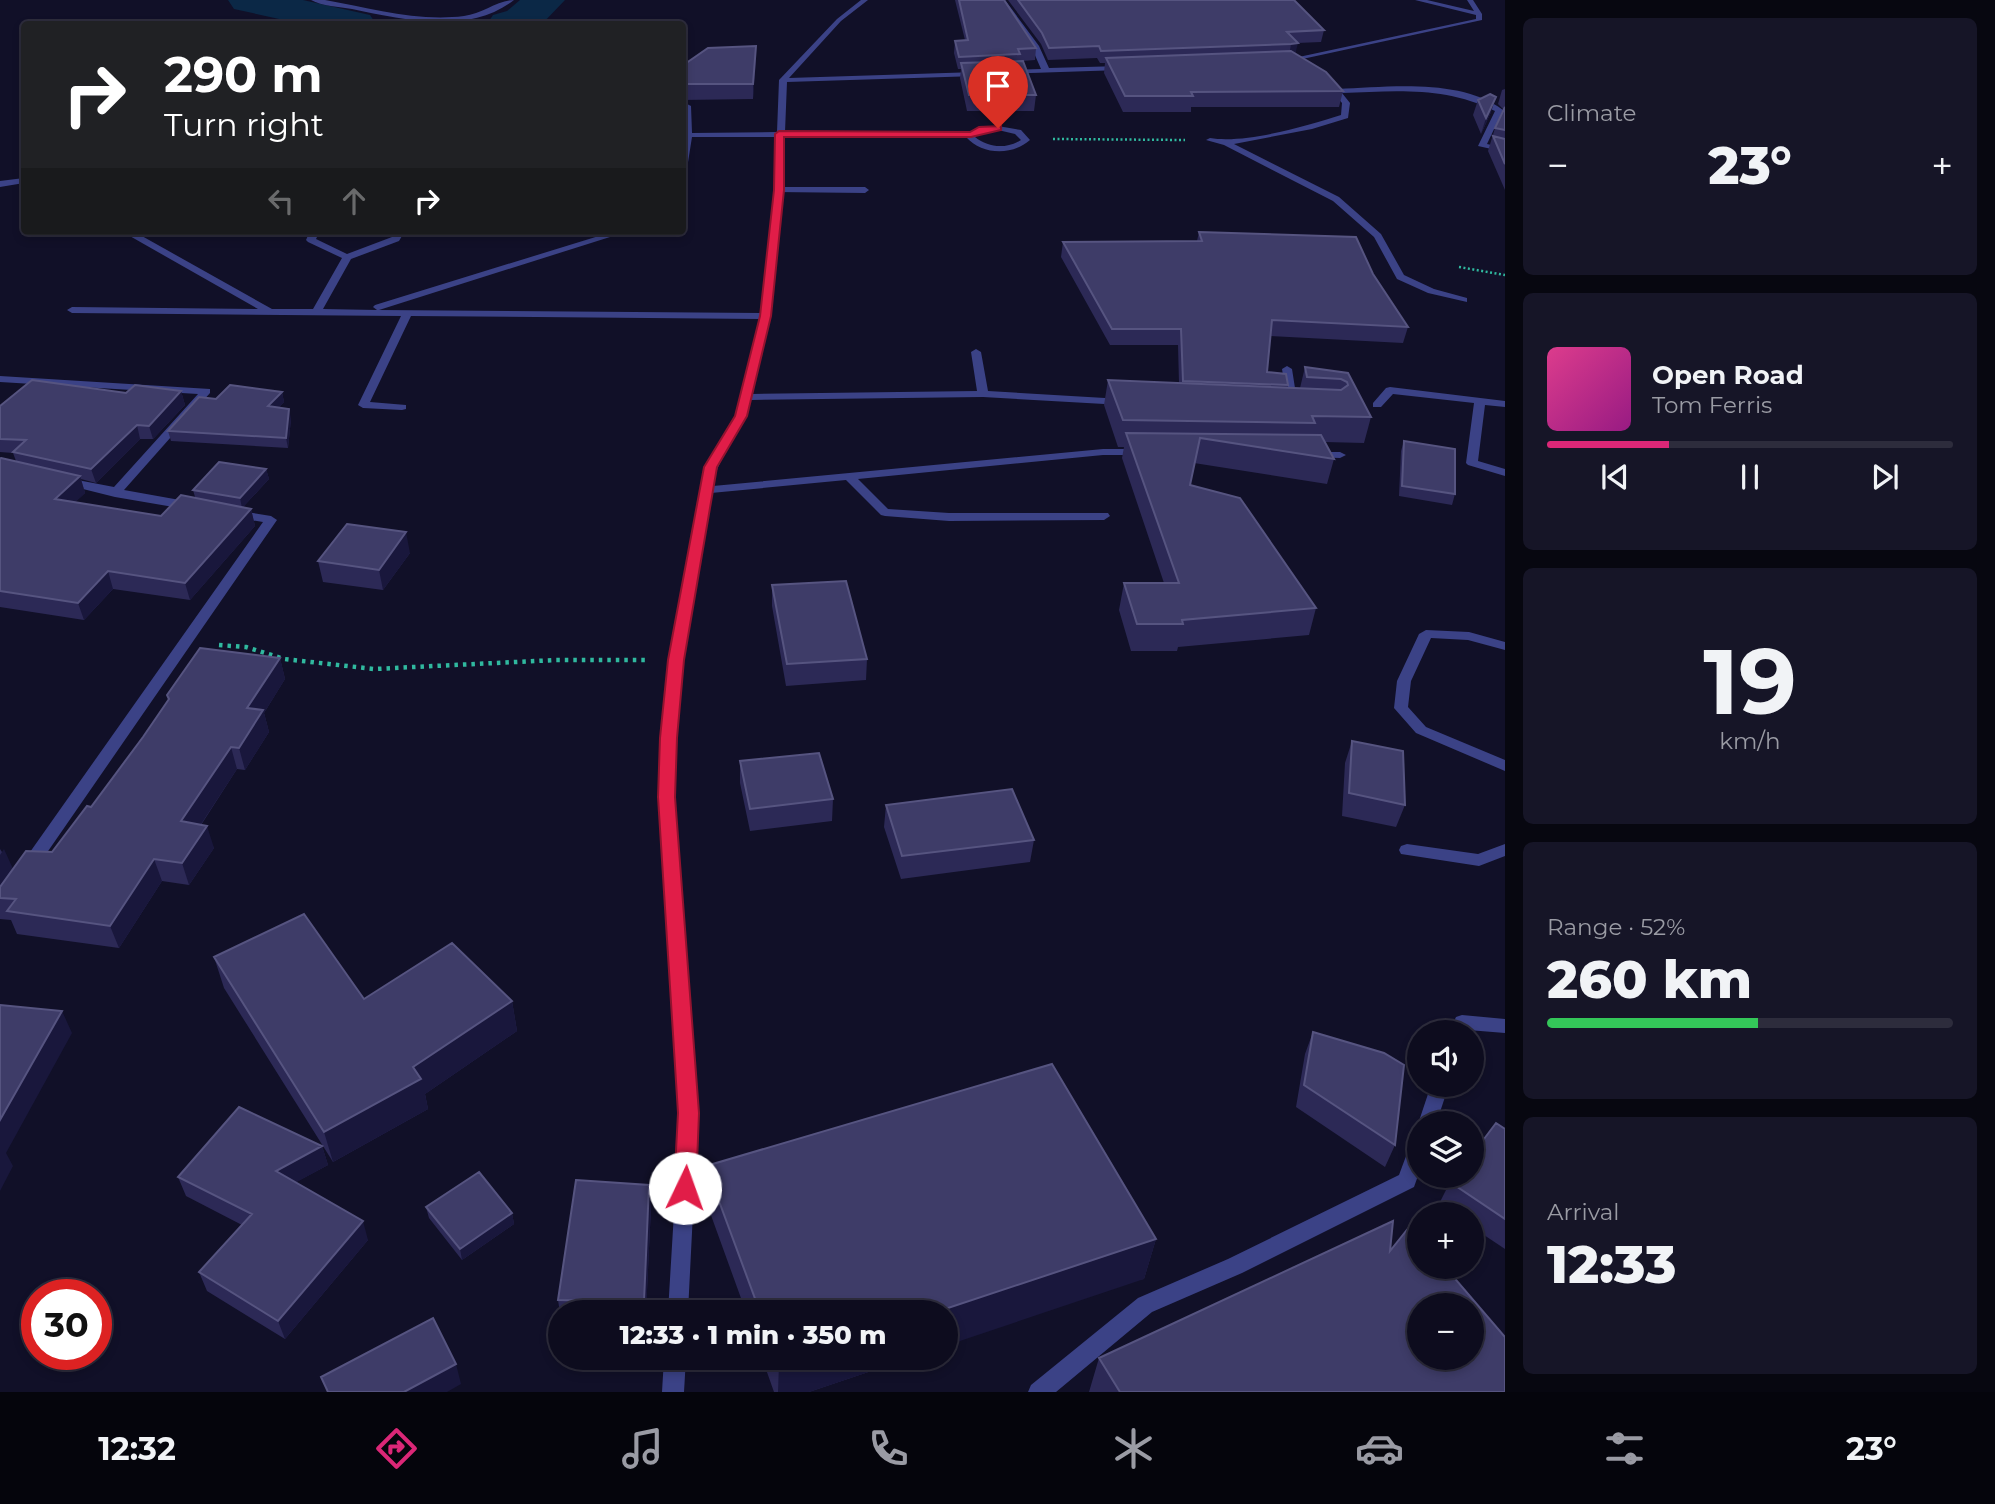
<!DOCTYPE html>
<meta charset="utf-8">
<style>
:root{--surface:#0d0c1e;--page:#161527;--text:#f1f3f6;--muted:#9a9ba4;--line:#2d2c3c;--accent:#db2777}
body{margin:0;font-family:Montserrat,sans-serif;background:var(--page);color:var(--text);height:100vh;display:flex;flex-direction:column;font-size:26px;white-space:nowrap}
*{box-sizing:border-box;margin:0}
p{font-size:23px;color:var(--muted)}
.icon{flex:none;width:38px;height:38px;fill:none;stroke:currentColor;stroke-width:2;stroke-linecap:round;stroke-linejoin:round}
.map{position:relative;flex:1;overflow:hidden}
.panel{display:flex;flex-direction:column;gap:18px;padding:18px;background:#070710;width:490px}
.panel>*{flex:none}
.banner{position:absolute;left:21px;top:21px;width:665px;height:214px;border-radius:7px;box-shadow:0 4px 10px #0003,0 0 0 2px var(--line);background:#202124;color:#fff;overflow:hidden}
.controls{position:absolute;left:1407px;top:1020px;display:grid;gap:14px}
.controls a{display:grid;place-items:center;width:77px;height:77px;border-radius:50%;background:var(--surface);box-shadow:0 4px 10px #0003,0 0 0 2px var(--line);font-size:35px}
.speed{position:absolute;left:21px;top:1279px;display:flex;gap:14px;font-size:35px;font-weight:700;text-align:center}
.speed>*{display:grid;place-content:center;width:91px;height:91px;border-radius:50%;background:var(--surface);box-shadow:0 4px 10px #0003,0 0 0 2px var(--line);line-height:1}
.speed .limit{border:10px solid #d22;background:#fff;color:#111}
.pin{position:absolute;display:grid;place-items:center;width:60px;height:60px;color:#fff;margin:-72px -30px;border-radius:50% 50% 50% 0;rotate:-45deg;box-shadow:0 0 7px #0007}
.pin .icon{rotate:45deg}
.me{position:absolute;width:77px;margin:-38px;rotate:3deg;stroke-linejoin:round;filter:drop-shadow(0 0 5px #0008)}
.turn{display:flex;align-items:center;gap:24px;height:147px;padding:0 28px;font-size:32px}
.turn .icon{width:91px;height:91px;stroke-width:2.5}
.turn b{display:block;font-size:49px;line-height:60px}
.lanes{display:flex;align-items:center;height:66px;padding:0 28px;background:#0003;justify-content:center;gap:35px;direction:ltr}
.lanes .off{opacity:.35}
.big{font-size:52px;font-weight:800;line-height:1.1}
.panel .tile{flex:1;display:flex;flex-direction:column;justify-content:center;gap:10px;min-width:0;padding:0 24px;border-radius:10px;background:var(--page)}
.panel .dial{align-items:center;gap:0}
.dial b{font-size:91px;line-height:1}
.song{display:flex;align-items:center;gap:21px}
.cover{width:84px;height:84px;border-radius:10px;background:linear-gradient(135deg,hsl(330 70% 55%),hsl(310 70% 35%))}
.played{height:7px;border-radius:4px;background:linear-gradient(90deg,var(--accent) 30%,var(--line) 30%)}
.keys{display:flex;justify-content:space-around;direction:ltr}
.heat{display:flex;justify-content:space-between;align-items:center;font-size:38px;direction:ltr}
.charge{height:10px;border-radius:5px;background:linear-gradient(90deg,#34c759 52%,var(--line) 0)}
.trip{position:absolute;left:548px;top:1300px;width:410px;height:70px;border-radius:35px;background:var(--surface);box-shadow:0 4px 10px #0003,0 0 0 2px var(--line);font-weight:800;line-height:70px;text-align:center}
.tabs{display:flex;height:112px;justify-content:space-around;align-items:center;background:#05050c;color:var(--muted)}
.tabs .icon{width:49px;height:49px}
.tabs .selected{color:var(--accent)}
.tabs b{font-size:32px;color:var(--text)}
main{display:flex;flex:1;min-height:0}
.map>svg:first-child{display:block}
</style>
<main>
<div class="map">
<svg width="1505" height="1392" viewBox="0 0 1505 1392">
<rect width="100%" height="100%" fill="#111028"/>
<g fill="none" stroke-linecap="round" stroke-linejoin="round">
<path fill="#0b2846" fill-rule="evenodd" d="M228,0h75l67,15 6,9h-74l-68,-15z
M520,0h45l-23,24h-55l6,-9 14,-4z"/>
<path stroke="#30b99f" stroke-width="2.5" stroke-dasharray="2 2.5" stroke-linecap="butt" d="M1053,139l132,1
M1459,267l46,8"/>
<path stroke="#30b99f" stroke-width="4.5" stroke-dasharray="3.5 5" stroke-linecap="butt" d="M219,645l27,2 38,12 90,10 182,-9h89"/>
<path fill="#3b4286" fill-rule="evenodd" d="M998,126l23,4 9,10c-18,16 -48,15 -64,-3l11,-9zM998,130l17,4 6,6c-15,9 -32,8 -46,-3l7,-5z
M779,187h86l4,3 -4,3 -89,-1v-4z"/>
<path fill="#3b4286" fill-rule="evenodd" d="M311,0h14c46,8 92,22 139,16 18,-2 34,-16 50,-16 -45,35 -110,20 -162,9 -13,-2 -30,-3 -41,-9z
M861,0h7l-27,21 -52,57 188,-6 4,2 -4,2 -190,6 -2,50h186l4,2 -4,2 -186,1 -2,53 -12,126 -19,78 225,-3 -6,-39 5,-3 5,3 7,39 134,8 5,3 -5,3 -139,-8 -232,3c-8,32 -33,53 -38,86l390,-37h38l6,3 -6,3h-38l-245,24 30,30 61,4h159l2,3 -6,4 -155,1 -64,-5 -4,-1 -35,-35 -135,13 -28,167 -7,78 -1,59 23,316 -10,199h-20l12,-199 -21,-316 3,-59 7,-78 35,-193 31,-50 25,-98 -349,-3 -41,86 36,3v4l-4,1 -39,-2 -5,-3 43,-89 -329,-3 -5,-3 5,-3 186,2 -137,-78h12l139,78h41l29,-51 -34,-16 -2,-2 4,-9h10l-4,8 31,15 45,-17 3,-6h10l-6,10 -48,18 -28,50 54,1 -4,-3 2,-2 240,-74h14l-250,79 382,3 14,-123 2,-53h-85l-6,38 -4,2 1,-71 4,-2 4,2 1,27 85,-1 2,-52 58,-61z
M999,0h6l34,46 10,22 72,-2 4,2 -4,2 -116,4v-4h3l33,-1 -10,-23z
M1415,0h12l47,11 -7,-11h6l9,14v6l-198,43 -4,-2 196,-42v-4z
M1332,84l6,5c50,-2 123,-11 165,21l-16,34 18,4v4l-27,-6 17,-35c-49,-25 -101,-20 -153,-18l8,10 -2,15 -36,11 -78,15 105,53 42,37 23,41 30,14 33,9v4l-39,-9 -31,-14 -23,-42 -41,-36 -109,-56 -18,-5 4,-2c35,6 97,-12 131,-23l1,-12 -14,-17z
M24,178v5l-24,4v-6z
M1287,366l5,3 6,38 -5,3 -5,-3 -6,-38z
M0,376l210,13v4l-86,97 67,12 6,4 -6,4 -76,-13 -52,-13 -2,-2 6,-4 47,9 84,-93 -198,-12z
M1390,387l115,14v6l-20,-2 -7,56 27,8v7l-37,-11 -2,-2 8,-60 -81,-9 -12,13h-8v-4l13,-15z
M1315,452h25l6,3 -6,3 -29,-1 -2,-2z
M235,510l36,6 6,4 -242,350h-12l-2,-4 2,-4 240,-340 -32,-5 -2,-3 2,-3z
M1426,630l43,2 36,10v8l-37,-10 -37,-2 -20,43 -3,26 18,20 79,33v11l-89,-38 -22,-25 3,-27 22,-47z
M1407,844l71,10 27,-10v12l-26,10 -78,-12 -2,-4 2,-4z
M1462,1015l43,4v14l-37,-3 -1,2h-18l7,-15z
M1431,1085h18l-13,39h-17v3l-1,-3z
M1419,1138v35l-5,14 -172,86 -90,39 -96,80h-28l3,-7 107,-87 90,-39 171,-84 13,-35z
M664,1358h22l-2,34h-22z"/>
</g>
<path fill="#2c2956" d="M955,0h49l32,48 -1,12 -12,1 13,34 -2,16h-67l-7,-33 1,-9h-3l-4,-16 1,-12 10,-1z
M1008,0h286l30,30 -3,12 -24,1 -2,11 48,37 -4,16h-148v5h-68l-19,-39 1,-10h-5l-3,-5 -49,2 -7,-16z
M756,46l-3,53 -71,1v-34z
M1505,89v101l-17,-39 7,-23 9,-18 -6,-6 4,-14z
M1478,100l13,12 -10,22 -8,-19z
M1199,232l174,42 35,53 -5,16 -133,-7 -3,36 21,13v2l12,1 5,-21 43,6 23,44 -7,26 -39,-1 9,17 -7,25 -133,-21 -4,22 126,123 -7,27 -131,12 -1,4h-46l-12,-41 5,-27h40l-42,-125 2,-11h-6l-14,-42 4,-25 71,3 -1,-38h-68l-49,-88 2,-15 134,-1z
M181,391l4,14 -32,34h-13l-44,44 -15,-4 4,14 -10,9 86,14 34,-19 -2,-7 73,-21 3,10 -26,28 8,2 4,17 -65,74 -77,-11 -29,31 -84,-13v-148l16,2 -3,-8 -13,-1v-46l126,-13z
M282,392l2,10 -6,6 13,11 -3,29 -117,-7 -3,-10 48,-32z
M1404,441l51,53 -3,11 -53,-9 2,-45z
M410,553l-27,37 -60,-8 -5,-21z
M772,585l95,74 -1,21 -80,6 -14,-80z
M280,658l5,21 -21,34 5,19 -24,38 -8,-1 -36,56 13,23 -25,37 -27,-4 -43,67 -102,-14 -6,-14 -11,-1v-70l13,20 39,-17 39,-45 52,-70 25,-37 -1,-5z
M1352,741l53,64 -9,22 -54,-11 3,-53z
M740,761l93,38 -1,22 -82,10 -10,-48z
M886,805l148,35 -4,22 -129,17 -17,-52z
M214,957l150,42 148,2 5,30 -92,63 3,15 -95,53 -109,-174z
M1313,1032l82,113 -10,22 -89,-60 9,-53z
M1505,1129v120l-33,-22v-13h-18l-15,-10 11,-22z
M322,1146l6,19 -32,17 72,58 -83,99 -78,-48 -8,-19 43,-47 -56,-29 -8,-19z
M706,1166l450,73 -12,40 -199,33h-199l-38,-105z
M426,1207l86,6 2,11 -52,36 -33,-42z
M651,1207l-5,105 -86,1 -2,-13z
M1390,1251l115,141h-416l10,-34z
M762,1358h148l-101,34h-35z"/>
<path fill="#19173c" d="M1298,43l-3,12 -6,1 2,-12z
M756,46v15l-3,38v-15z
M1496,97l-5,15 -10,22 5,-16z
M171,231h12l-12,3z
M181,391l4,14 -32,34 -4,-13z
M282,392l2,10 -14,14 -2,-10z
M289,409l2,10 -3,29 -2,-10z
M137,425l3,14 -44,44 -5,-14z
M266,469l3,10 -27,29 -2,-10z
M80,476l5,17 -24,23 -6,-17z
M251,509l4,17 -65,74 -5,-17z
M406,532l4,21 -27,37 -4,-20z
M108,571l5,18 -29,31 -6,-17z
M280,658l5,21 -21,34 5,19 -24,38 -6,-22 8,-40z
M231,747l6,22 -49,75 -7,-23z
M207,826l7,22 -25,37 -7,-22z
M4,849l10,22 -14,20v-36z
M154,859l8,22 -43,67 -9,-22z
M512,1001l5,30 -92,63 3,15 -95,53 -9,-30 89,-65z
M62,1011l10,22 -66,120 7,13 -13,25v-71z
M322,1146l6,19 -46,25 -6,-19z
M649,1185l2,22 -5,105h-1l-1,-10z
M512,1213l2,11 -52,36 -2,-11z
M363,1221l5,19 -83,99 -7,-18z
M1156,1239l-12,40 -199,67v-34h-9z
M798,1358h112l-101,34h-31l1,-28z
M456,1364l5,20 -14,8h-43z"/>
<path fill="#3e3c68" stroke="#565480" stroke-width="2" fill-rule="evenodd" d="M959,0h45l32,48 -18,1 2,5 -61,3 -4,-16 13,-1z
M1018,0h276l30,30 -37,2 11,11 -7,1 -190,7 -2,-5 -50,2 -7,-15z
M756,46l-3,38h-71v-18l26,-18z
M1291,51l35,21 17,19 -152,1 2,4h-68l-19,-38z
M1023,61l13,34h-67l-8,-32z
M1490,94l6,3 -10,21 -8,-18z
M1505,107v23l-10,-2z
M1493,136l12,3v25z
M1199,232l157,5 17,37 35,53 -136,-7 -5,52 19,2 2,11 -105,-4 -2,-52h-69l-49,-87 139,-1z
M1305,367l43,6 23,44 -59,-1 3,7 -192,-3 -15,-40 233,10 7,-5 -1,-3 -6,-3 -34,-2z
M32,380l94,13 9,-8 46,6 -32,35 -12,-1 -46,44 -78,-17 13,-12 -26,-1v-33z
M230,385l52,7 -14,14 21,3 -3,29 -118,-7 31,-34 17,2z
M1126,433l195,2 13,24 -134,-21 -10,47 50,13 76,110 -134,12 1,4h-46l-13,-41h55z
M1404,441l51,8v45l-53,-8z
M1,458l79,18 -25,23 106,17 20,-21 70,14 -66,74 -77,-12 -30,32 -78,-12v-132z
M219,462l47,7 -26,29 -47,-8z
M347,524l59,8 -27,38 -61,-9z
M846,581l21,78 -80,5 -15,-79z
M200,648l80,10 -33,50 16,2 -24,38 -8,-1 -50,74 26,5 -25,37 -28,-4 -44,67 -103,-15 9,-12 -16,-1v-11l26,-36 26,1 35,-46 4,1 52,-70 26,-38 -2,-4z
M1352,741l51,10 2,54 -56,-12z
M819,753l14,46 -83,10 -10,-48z
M1012,789l22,51 -132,16 -16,-51z
M304,914l60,85 88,-56 60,58 -99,66 8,12 -97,53 -110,-175z
M0,1005l62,6 -62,109z
M1313,1032l71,21 20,12 -9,80 -91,-60z
M1052,1064l104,175 -220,73h-176l-54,-146z
M239,1107l83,39 -46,25 87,50 -85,100 -79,-49 53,-58 -74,-37z
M1496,1123l9,6v90l-55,-37 5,-6h17v-21z
M479,1172l33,41 -52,36 -34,-42z
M576,1180l73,5 -5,117 -86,-2z
M1393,1221l-3,30 20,-25 9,11v30h26l60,70v55h-385l-21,-34zM1419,1306h53v52h-53z
M433,1318l23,46 -52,28h-76l-7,-15z
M777,1358h21l-19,6z"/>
<path fill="#e11d48" stroke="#92132f" stroke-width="2" d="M1001,126v4l-30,7h-187v53l-13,126 -24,100 -30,51 -33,193 -7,78 -2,59 24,316 -3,75 -4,7 -7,3 -8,-3 -3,-7 4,-75 -20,-316 2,-59 8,-78 36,-193 31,-51 25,-100 14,-126 1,-56 4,-3 191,1 9,-5z"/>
</svg>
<div class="controls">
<a><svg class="icon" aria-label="sound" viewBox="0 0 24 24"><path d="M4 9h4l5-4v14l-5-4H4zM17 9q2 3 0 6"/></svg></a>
<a><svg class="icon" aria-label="layers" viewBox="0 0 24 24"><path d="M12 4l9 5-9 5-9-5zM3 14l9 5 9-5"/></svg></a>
<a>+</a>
<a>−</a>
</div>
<div class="speed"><div class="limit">30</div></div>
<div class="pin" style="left:998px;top:128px;background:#d93025"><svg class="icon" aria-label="arrive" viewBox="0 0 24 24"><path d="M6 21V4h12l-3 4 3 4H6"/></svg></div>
<svg class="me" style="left:685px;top:1188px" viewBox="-20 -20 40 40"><circle r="19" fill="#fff"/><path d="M0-13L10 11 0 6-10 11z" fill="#e11d48"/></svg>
<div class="trip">12:33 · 1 min · 350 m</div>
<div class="banner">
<div class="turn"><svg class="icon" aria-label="right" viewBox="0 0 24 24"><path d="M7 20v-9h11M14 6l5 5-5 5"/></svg><div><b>290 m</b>Turn right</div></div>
<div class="lanes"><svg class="icon off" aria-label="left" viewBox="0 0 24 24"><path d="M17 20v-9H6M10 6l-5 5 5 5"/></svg><svg class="icon off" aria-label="ahead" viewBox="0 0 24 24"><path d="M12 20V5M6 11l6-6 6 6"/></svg><svg class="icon" aria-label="right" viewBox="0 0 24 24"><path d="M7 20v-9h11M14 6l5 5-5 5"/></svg></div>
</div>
</div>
<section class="panel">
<div class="tile"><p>Climate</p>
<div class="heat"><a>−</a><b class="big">23°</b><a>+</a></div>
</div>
<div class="tile">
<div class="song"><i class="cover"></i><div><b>Open Road</b><p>Tom Ferris</p></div></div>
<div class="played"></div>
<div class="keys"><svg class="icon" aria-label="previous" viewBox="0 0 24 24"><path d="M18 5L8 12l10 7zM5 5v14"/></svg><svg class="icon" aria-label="pause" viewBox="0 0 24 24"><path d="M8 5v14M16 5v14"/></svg><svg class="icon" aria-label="next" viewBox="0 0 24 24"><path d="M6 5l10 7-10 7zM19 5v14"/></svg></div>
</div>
<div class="tile dial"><b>19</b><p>km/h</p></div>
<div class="tile"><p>Range · 52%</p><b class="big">260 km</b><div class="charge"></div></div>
<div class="tile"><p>Arrival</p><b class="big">12:33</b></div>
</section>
</main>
<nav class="tabs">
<b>12:32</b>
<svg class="icon selected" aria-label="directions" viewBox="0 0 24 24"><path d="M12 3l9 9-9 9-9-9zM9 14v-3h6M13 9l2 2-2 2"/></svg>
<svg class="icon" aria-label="music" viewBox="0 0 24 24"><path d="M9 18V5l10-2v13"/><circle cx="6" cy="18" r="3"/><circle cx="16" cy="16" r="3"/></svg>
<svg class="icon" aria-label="phone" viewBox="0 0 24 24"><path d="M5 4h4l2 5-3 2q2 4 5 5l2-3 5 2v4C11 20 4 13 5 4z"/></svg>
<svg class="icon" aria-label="climate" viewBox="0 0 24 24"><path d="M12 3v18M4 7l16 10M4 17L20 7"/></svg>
<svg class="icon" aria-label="car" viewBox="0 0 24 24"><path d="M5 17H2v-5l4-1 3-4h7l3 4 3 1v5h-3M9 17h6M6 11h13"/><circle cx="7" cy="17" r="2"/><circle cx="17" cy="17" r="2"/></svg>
<svg class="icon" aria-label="filters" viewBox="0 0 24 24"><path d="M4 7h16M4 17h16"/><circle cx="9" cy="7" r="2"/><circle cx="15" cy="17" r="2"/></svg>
<b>23°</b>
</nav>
